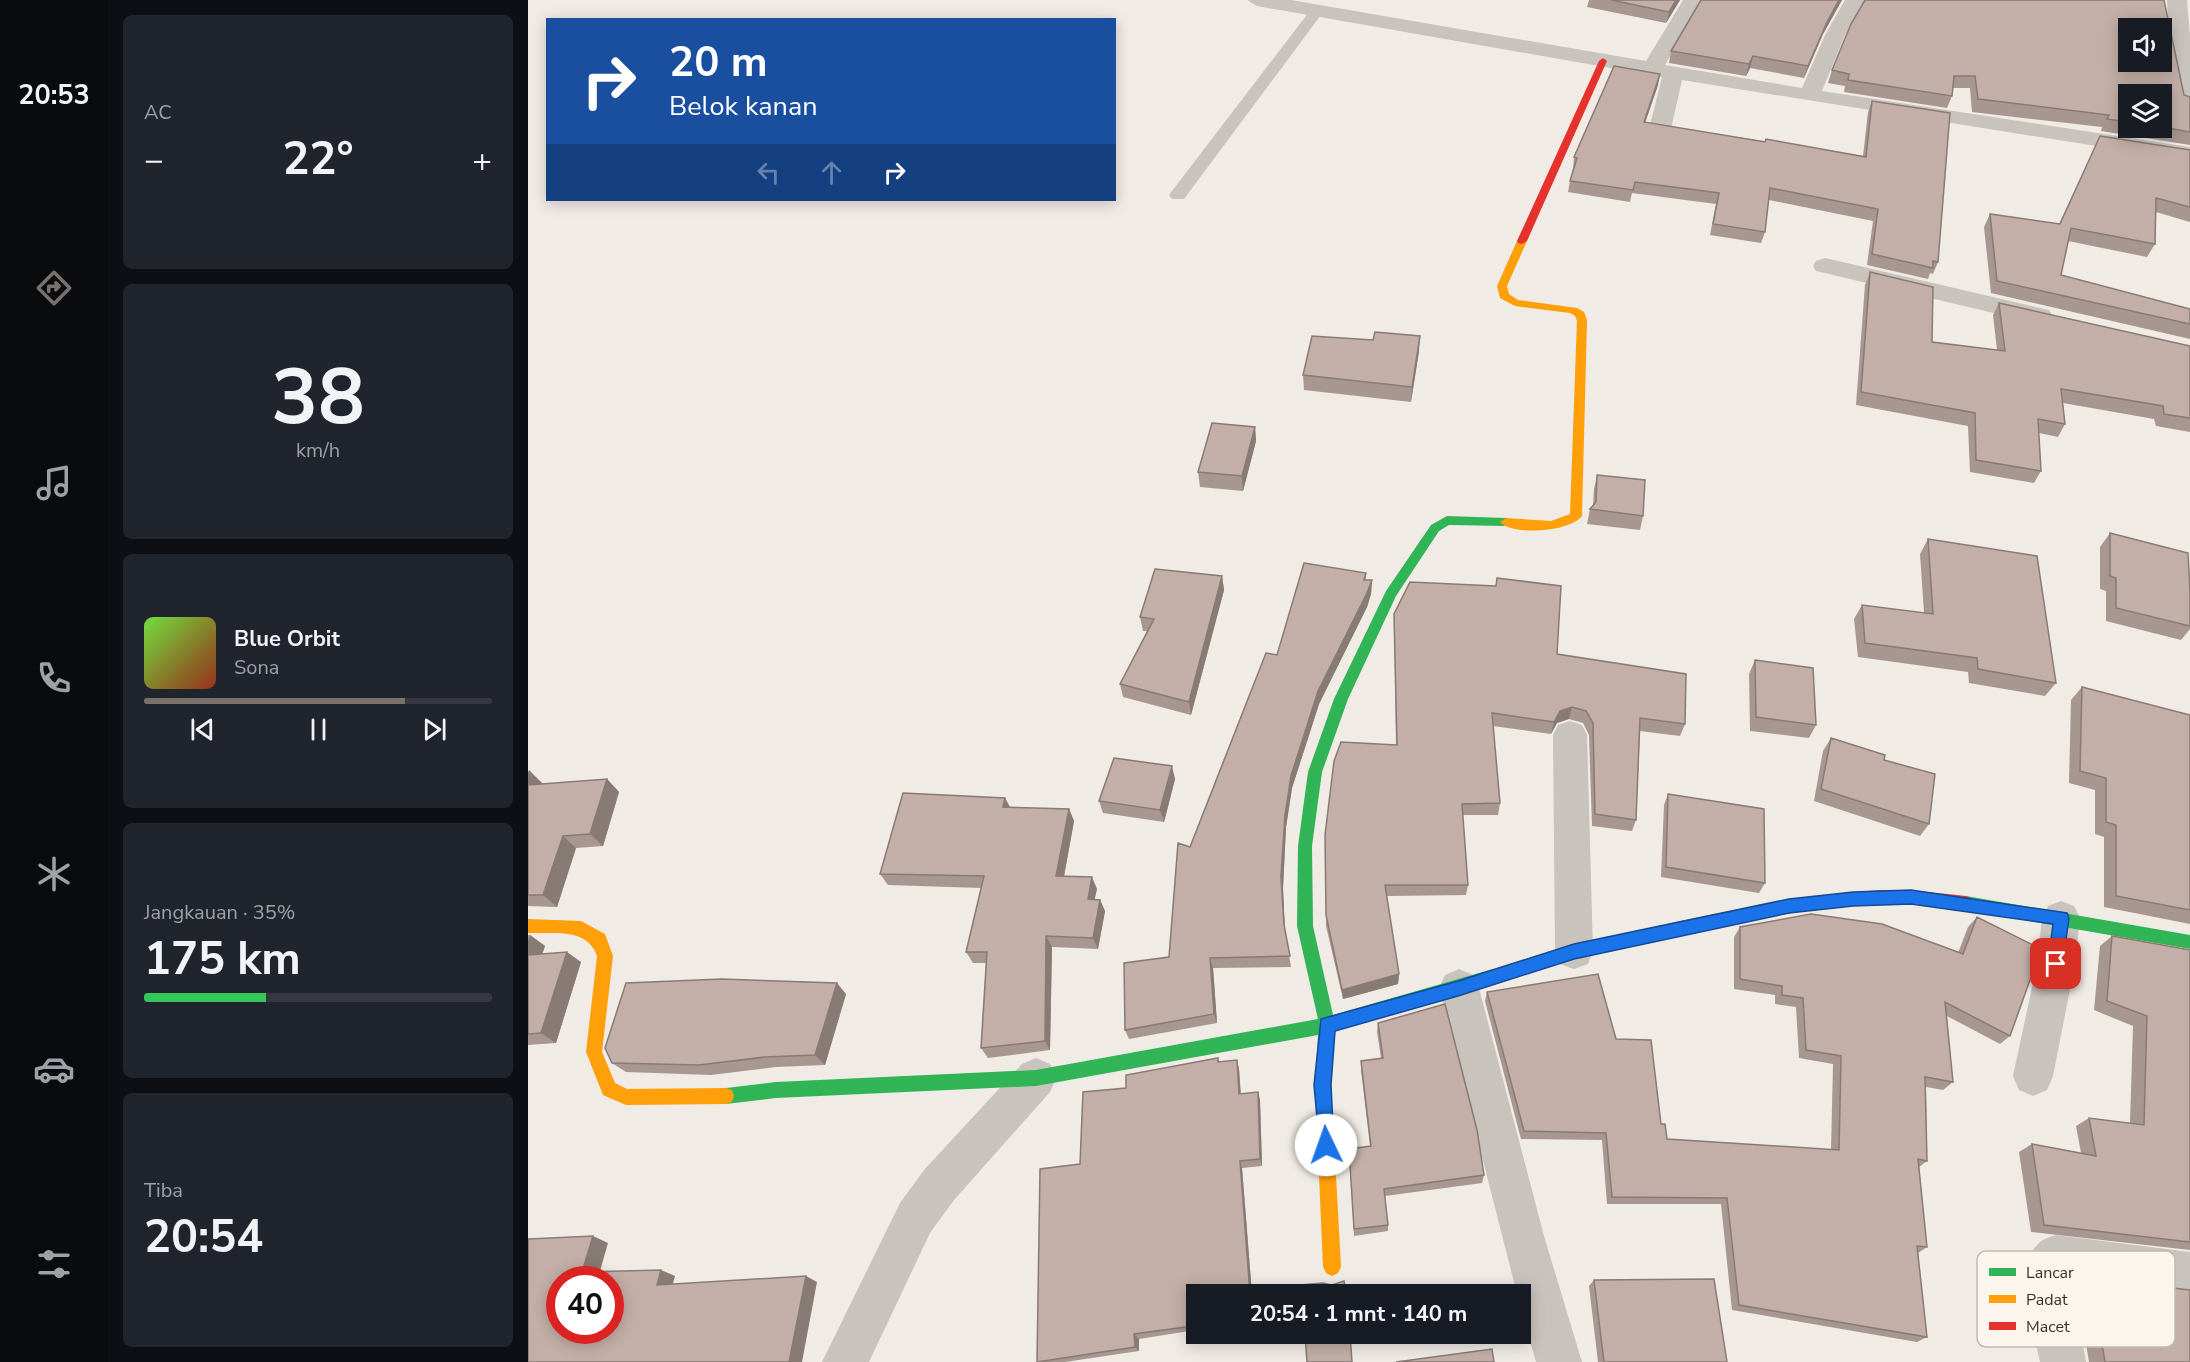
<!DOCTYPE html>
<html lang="id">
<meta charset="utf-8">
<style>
:root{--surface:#171b24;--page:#20242c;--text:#f1f3f6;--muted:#9ea1a6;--line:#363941;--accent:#7a716c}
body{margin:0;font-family:"Nunito Sans",sans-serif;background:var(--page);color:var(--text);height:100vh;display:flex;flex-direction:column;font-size:22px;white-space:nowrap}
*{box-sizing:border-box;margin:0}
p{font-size:20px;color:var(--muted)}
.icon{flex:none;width:33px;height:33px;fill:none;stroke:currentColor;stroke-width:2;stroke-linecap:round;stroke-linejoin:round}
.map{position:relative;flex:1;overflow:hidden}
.sheet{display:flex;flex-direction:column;gap:15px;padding:15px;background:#0d0f14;width:420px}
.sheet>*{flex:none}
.banner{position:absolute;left:18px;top:18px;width:570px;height:183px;border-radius:0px;box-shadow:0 3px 15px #0003;background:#1a4fa0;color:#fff;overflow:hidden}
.tools{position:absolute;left:1590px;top:18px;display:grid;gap:12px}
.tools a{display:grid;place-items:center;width:54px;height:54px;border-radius:0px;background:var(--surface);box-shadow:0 3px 15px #0003;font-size:30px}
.speed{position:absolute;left:18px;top:1266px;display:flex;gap:12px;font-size:30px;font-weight:700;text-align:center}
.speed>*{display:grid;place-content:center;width:78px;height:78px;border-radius:50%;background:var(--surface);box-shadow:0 3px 15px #0003;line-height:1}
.speed .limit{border:9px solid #d22;background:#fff;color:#111}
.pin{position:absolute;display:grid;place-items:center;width:51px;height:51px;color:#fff;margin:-26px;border-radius:12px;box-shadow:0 3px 9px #0006}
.me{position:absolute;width:66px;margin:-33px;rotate:357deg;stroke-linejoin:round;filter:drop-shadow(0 0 4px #0008)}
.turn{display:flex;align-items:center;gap:21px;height:126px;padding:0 24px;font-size:27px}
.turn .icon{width:78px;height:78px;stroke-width:2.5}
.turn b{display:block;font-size:42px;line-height:51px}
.lanes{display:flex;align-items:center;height:57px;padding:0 24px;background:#0003;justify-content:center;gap:30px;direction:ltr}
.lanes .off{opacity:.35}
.big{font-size:45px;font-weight:700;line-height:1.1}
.sheet .card{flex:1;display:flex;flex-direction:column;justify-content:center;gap:9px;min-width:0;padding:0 21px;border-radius:9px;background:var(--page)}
.sheet .dial{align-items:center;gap:0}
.dial b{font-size:78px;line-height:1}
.song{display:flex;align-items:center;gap:18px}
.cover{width:72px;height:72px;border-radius:9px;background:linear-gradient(135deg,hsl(100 70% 55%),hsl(10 70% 35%))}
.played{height:6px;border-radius:3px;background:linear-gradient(90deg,var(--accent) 75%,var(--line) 75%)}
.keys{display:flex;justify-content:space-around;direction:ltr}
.heat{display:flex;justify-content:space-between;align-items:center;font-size:33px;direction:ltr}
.charge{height:9px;border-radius:4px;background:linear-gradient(90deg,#34c759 35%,var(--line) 0)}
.trip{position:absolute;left:658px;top:1284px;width:345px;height:60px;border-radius:0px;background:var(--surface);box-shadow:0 3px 15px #0003;font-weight:700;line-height:60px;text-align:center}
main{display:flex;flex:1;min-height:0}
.menu{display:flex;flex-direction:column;width:108px;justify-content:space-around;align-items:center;background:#090b0e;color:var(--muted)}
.menu .icon{width:42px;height:42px}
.menu .selected{color:var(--accent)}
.menu b{font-size:27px;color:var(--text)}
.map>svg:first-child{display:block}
</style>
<main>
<nav class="menu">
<b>20:53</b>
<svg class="icon selected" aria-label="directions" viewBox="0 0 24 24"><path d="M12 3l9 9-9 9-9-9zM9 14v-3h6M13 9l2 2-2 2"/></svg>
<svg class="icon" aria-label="music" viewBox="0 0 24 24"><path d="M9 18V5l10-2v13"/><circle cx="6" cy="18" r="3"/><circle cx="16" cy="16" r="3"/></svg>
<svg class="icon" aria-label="phone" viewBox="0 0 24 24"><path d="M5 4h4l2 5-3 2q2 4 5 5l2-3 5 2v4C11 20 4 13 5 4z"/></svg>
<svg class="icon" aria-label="climate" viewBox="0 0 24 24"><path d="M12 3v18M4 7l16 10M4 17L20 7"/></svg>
<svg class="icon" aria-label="car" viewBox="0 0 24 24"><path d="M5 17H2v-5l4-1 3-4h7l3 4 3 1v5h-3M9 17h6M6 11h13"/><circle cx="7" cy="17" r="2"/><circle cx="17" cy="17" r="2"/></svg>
<svg class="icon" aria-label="filters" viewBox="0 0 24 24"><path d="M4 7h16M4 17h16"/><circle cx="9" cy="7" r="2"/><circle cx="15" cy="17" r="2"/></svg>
</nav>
<section class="sheet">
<div class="card"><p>AC</p>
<div class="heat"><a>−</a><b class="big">22°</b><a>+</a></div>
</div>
<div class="card dial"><b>38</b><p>km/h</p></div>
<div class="card">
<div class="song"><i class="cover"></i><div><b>Blue Orbit</b><p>Sona</p></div></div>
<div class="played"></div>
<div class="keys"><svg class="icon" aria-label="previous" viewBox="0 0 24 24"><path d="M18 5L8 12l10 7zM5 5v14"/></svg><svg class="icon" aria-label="pause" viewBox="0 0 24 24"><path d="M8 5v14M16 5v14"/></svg><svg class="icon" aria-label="next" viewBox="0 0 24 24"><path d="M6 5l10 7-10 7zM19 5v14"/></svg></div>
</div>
<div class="card"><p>Jangkauan · 35%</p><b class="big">175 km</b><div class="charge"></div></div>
<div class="card"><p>Tiba</p><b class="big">20:54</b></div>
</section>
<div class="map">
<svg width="1662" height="1362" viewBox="0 0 1662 1362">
<rect width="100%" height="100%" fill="#f0ebe5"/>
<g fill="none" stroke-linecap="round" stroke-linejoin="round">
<path fill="#c9c3be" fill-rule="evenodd" d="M789,7l7,4 -140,188h-12l-3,-4 3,-4 140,-183z"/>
<path fill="#c9c3be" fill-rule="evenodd" d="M719,0h44l355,61 37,-61h20l-38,65 137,23 23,-53 20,-35h20l-20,35 -23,56 368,56v14l-508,-81 -11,49 -3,5h-16l-3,-5 13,-52 -405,-71z
M1639,0h20l3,35v70l-8,-1c-16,-24 -13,-76 -15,-104z
M1297,258l215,50 9,2 4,6 -4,6 -9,2 -224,-53 -3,-5 3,-5z
M1042,721l12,4 5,10 6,216 -5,13 -14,5 -14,-5 -5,-13 -2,-216 5,-10z
M1533,901l13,5 6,12 -5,46 -22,112 -6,14 -14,6 -14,-6 -6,-14 24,-112 5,-46 6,-12z
M931,969l14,6 6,13 65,248 38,126h-46l-15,-52v-16h-4l-78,-306 6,-13z
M508,1058l14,6 6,14 -6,14 -96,108 -24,33 -61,129h-47l78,-159 24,-33 98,-106z
M1528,1235l134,17v44l-119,-15 15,81h-46c-6,-31 -27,-95 -1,-119 4,-4 11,-6 17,-8z"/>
<path fill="#30b455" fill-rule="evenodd" d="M919,516l59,2 6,4 -6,4 -57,-1 -10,6 -43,65 -48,103 -26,73 -10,74 1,80 20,89 160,-46 6,3 2,5 -2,5 -164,49 -4,53 -2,6 -6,2 -6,-2 -2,-6 3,-49 -282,51 -260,12 -50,6 -6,-2 -2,-6 2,-6 6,-2 50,-6 260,-12 282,-51 -21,-93 1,-80 10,-74 26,-73 52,-108 45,-66z
M1438,896l224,39v14l-224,-39 -5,-2 -3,-5 3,-5z"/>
<path fill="#ff9f0a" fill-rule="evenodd" d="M994,238l5,3 -20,45 2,8 9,6 59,8 7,4 3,8 -5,196c-12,16 -70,20 -82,6l6,-4 45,3 19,-7 7,-194 -2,-4 -5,-3 -55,-7 -15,-8 -3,-12 20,-45z
M0,919l53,2 24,13 8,22 -11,96 13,31 12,6 99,-1 6,2 2,6 -2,6 -6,2 -100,1 -23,-10 -17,-43 11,-96c-10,-29 -43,-22 -69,-23z
M1139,924l5,2 3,5 -3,5 -5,2 -93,20 -81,27 -6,-3 -2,-5 2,-5 6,-3 81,-25z
M795,1076l6,2 2,6 10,183 -3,6 -6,3 -6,-3 -3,-6 -8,-183 2,-6z"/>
<path fill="#e5322d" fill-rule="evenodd" d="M1075,58l4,3 -80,180 -5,3 -4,-1 -1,-2 82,-180z
M1353,890l38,1 47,5 5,2 3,5 -3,5 -5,2c-29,-3 -57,-7 -87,-6 -72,2 -142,20 -212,34l-5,-2 -3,-5 3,-5 5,-2c71,-15 141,-30 214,-34z"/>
</g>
<path fill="#a89690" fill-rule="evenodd" d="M1061,0h91l-14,23 -79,-16z
M1173,0h141l-19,34 -19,44 -54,-10 -4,8 -77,-13 2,-12z
M1337,0l325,97v48l-89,-14 1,-4 -130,-15 -2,-24h-17l-1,8 -5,12 -103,-16 1,-6 -17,-3 4,-13zM1600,94l34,34h-34z
M1130,85l-13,38 218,33 5,-44 4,-11 66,161 -5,12 -3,-1 -2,6 -61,-14 6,-44 -104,-21 -4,32 -4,11 -51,-8 6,-31 -84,-11 -2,9 -62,-10 2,-11 3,-12 1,-12z
M1572,136l90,14v72l-34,-10 -1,32 -8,13 -79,-16 -7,34 129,34v30l-199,-46 -7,-66 6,-13 69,10z
M1342,272l62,70 65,8 -4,-35 6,-12 191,43v86l-34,-6 -2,-7 -91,-16 2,21 -7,13 -19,-4 2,38 -7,12 -64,-11 -2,-46 -112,-21 9,-120z
M891,351l-8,51 -107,-12 -1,-15z
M727,427l1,14 -13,50 -43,-4 -2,-15z
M1069,475l46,41 -3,14 -53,-6 3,-15 3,-4 1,-16z
M1582,533l80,57v39l-9,11 -75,-19v-30l-6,-2v-42z
M1400,539l128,144 -11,13 -76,-13 -1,-11 -110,-15 -4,-38 8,-14 62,8 -4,-59z
M838,573v7h6l-1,14 -4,13 -48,97 -27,84 -6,39 -3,61 2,42 6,37 -78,1 4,55 -88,16 -4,-9 44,-73 108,-302z
M694,576l2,14 -33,125 -68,-18 -3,-13 27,-53h-4l-3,-14z
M866,614l163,40 128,70 -5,12 -40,-5 -4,89 -4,11 -40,-5 -3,-91 -6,-12 -14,-4 -12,4 -6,11 -58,-8 7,77 -2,12h-35l5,70 -2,10 -79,1 12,78 -1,10 -55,15 -17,-73v-11l70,-170z
M1227,660l61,65 -7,13 -59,-7 -1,-57z
M1554,687l108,28v209l-86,-17v-70l-9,-3v-44l-26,-7 2,-83z
M1303,738l53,22 45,64 -9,12 -106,-35 9,-50z
M0,771l14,12v1l65,-5 12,13 -16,54 -27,2 -19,59 -29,-1z
M647,779l-11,43 -61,-9 -4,-12z
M1140,794l97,89 -6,10 -98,-16 3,-72z
M477,798l5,9 59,2 5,12 -10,55 33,13 -3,10 6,1 5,11 -7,38 -46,-2 -2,103 -62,8 -7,-10 5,-85h-13l-7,-11 15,-64 -93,-3 -8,-11z
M1449,917l33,119 -10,8 -53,-28 6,66 -10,8 -17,-3 1,74 -8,6 8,80 -9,6 9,84 -10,5 -185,-32 -11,-106h-114l-5,-64 -81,-1 -36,-138 2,-9 129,47 45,85 6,15 164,11 2,-86 -34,-6 -3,-51 -21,-3v-9l-41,-6v-52l6,-10 218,26 10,-26z
M0,935h2l15,11 -3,8 39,8 -25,81 -28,2z
M1584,936l78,14v300l-159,-18 -12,-80 13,-8 49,9 -5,-27 13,-8 41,5 3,-97 -39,-16 6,-64z
M318,994l-21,71 -49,2 -65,8 -85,-3 -14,-9z
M850,1023l106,152 -2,8 -97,13 3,29v6l-34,5 -5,-87 21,-3 -9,-76v-9l20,-3 -4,-26z
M690,1058l1,4 20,7 2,25 17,-2 2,8 2,66 -20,2 10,126h-55v25l-2,1 1,10 -57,9v12l-74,11h-28l89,-274z
M1563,1278l99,84h-101l-13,-78z
M1066,1280l133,82h-129l-9,-76z"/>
<path fill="#887a75" d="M1148,0h4l-14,23 3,-11z
M1311,0h3l-19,34 -19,44 4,-12 19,-44z
M1225,56l-3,12 -4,8 3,-12z
M1132,74l-2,11 -17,49 3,-12z
M892,336l-1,15 -8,51 1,-15z
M727,427l1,14 -13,50 -1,-15z
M694,576l2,14 -33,125 -2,-13z
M844,580l-1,14 -4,13 -48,97 -27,84 -6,39 -3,61 2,48 -4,-59 4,-62 6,-39 27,-85z
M1044,707l-3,12 -12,4 -6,11 3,-12 6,-11z
M644,766l3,13 -11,43 -4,-12z
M1,770l13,13 -5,15 -9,-8v-17z
M79,779l12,13 -16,54 -13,-12z
M477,798l6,12 -8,-3z
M541,809l5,12 -12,66 -6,-11z
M35,836l13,12 -19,59 -14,-12z
M564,877l5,12 -5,22 -4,-12z
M572,900l5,11 -7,38 -5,-11z
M2,935l15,11 -7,20 -10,-8v-17z
M518,936l6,11 -2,103 -5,-9z
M39,952l14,10 -25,81 -15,-10z
M682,958l3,10 4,55 -3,-9z
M871,974l-1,10 -55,15 -1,-9z
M309,983l9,11 -21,71 -10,-10z
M709,1060l2,9 2,33 -2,-8z
M730,1092l2,8 2,66 -2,-7z
M712,1161l2,7 10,126h-2z
M65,1236l15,7 -10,35 -16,-6z
M133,1270l14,6 -4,15 -14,-6z
M278,1276l11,6 -15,80h-13z
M664,1315l3,5 1,10 -3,-4z
M606,1334l5,5v12l-4,-4z"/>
<path fill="#c3afa7" stroke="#887a75" stroke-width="1.5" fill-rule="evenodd" d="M1083,0h65l-7,12z
M1173,0h138l-12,22 -19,44 -55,-10 -4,8 -78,-13z
M1337,0h299l20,95 6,2v35l-28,-5v-33h-34v28l-21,-3 2,-4 -131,-16 -3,-23h-21l-2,20 -104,-16 1,-6 -17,-4 19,-46zM1600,28h34v34h-34z
M1086,66l46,8 -16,48 121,20 1,-3 100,18 6,-56 78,12 -12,149 -5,-1v7l-61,-14 6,-45 -108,-21 -5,44 -52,-8 6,-31 -84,-11 -2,8 -63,-9 7,-23 -3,-1z
M1572,136l90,14v57l-34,-9 -1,46 -84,-16 -10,47 129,34v15l-193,-43 -7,-67 70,10z
M1342,272l63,15 -1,55 73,9 -6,-48 191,43v72l-26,-4 -1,-8 -102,-17 4,35 -27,-5 3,52 -65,-11 -1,-47 -114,-21z
M847,332l45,4 -8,51 -109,-12 9,-39 61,4z
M684,423l43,4 -13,49 -44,-4z
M1069,475l48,5 -2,36 -53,-7 6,-7z
M1582,533l78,20 2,37v36l-74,-18v-30l-6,-2z
M1400,539l109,17 19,127 -78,-14 -1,-11 -112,-15 -3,-38 71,9z
M776,563l62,10 -2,7h8l-5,13 -49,98 -27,85 -6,39 -4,62 3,48 6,31 -80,2 4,56 -89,16 -1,-67 45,-6 9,-114 12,4 76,-194 11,2z
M627,569l67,7 -33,126 -69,-18 34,-65 -14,-2z
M969,578l64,8 -4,68 129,20 -1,50 -45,-6 -4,102 -41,-6 -2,-91 -7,-12 -14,-4 -12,4 -6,11 -62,-9 8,90 -38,1 6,81h-83l14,89 -57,16 -16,-75 -1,-80 9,-74 7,-19 56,3 -3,-131 16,-32 86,4z
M1227,660l58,8 3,57 -60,-8z
M1554,687l108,28v195l-74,-14v-71l-10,-3v-44l-26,-7z
M1303,738l54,17 -1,5 51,14 -6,50 -108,-35z
M586,758l58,8 -12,44 -61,-9z
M79,779l-17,55 -27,2 -20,59h-15v-110z
M375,793l102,5 -2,9 66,2 -13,67 36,1 -4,22 12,1 -7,38 -47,-2 -1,105 -64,7 6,-96h-21l18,-76 -104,-2z
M1140,794l96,15 1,74 -99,-16z
M1283,914l71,10 81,30 14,-37 64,32 -31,87 -65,-34 8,80 -28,-5 2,84 -9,-2 9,88 -10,-1 10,91 -188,-32 -12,-107 -115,-1 -6,-64 -82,-2 -37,-139 111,-18 18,65 35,1 10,84h4l2,15 172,11 2,-94 -35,-6 -3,-52 -21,-3v-9l-42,-7v-52z
M1584,936l78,14v292l-146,-17 -12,-81 64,12 -7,-38 55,7 3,-109 -40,-15z
M39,952l-26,81 -13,1v-79z
M194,979l115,4 -22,72 -50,2 -66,8 -87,-2 -7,-15 21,-65z
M917,1004l32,126 7,45 -100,14 4,36 -34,4 -5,-80 22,-3 -10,-85 22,-3 -5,-35z
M690,1058v4l19,-2 2,34 19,-2 2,67 -20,2 10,133h-53v20l-5,1 1,11 -59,8 1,13 -98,15 3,-193 40,-5 3,-72 43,-4v-13z
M65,1236l-11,36 79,-2 -4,15 149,-9 -17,86h-261v-123zM32,1280h50v50h-50z
M1563,1278l99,12v72h-85z
M1186,1279l13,83h-123l-10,-82z
M816,1281l2,13h-44l-1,-9 22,-2 9,2z
M777,1334h45l2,28h-45z
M964,1349l2,13h-98z"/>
<path fill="#1a73e8" stroke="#114b97" stroke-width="1.5" d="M1383,890l156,23 2,5 -7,51 -6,2 -6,-2 -2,-5 5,-40 -142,-20 -58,2 -64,7 -215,46 -116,37 -123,35 -4,54 3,60 -2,6 -6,3 -6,-3 -6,-66 7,-66 137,-38 116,-37 215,-45 64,-7z"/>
<rect x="1449" y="1251" width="198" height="96" rx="9" fill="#fbf5ee" stroke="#c1bab4" stroke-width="1.5"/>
<rect x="1461" y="1268" width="27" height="8" fill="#30b455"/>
<rect x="1461" y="1295" width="27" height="8" fill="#ff9f0a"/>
<rect x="1461" y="1322" width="27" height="8" fill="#e5322d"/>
<g font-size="16" fill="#3b302b">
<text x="1498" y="1278">Lancar</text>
<text x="1498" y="1305">Padat</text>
<text x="1498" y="1332">Macet</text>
</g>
</svg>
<div class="tools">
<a><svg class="icon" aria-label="sound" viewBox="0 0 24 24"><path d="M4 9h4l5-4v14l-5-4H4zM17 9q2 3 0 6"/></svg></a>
<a><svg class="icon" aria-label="layers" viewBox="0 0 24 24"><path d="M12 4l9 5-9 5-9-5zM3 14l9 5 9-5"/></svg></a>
</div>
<div class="speed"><div class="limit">40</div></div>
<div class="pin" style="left:1528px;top:964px;background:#d93025"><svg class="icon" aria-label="arrive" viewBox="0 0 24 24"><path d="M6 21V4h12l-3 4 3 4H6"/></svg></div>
<svg class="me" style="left:798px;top:1145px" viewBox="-20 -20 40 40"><circle r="19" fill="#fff"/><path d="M0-13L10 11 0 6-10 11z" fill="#1a73e8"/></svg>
<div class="trip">20:54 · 1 mnt · 140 m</div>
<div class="banner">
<div class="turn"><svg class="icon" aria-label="right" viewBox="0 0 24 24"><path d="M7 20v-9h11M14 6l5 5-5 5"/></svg><div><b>20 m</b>Belok kanan</div></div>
<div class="lanes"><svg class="icon off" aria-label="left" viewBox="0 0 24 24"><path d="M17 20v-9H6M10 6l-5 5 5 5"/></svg><svg class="icon off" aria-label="ahead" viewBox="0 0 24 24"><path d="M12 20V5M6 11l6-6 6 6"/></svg><svg class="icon" aria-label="right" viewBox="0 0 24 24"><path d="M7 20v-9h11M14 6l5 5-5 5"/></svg></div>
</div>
</div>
</main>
